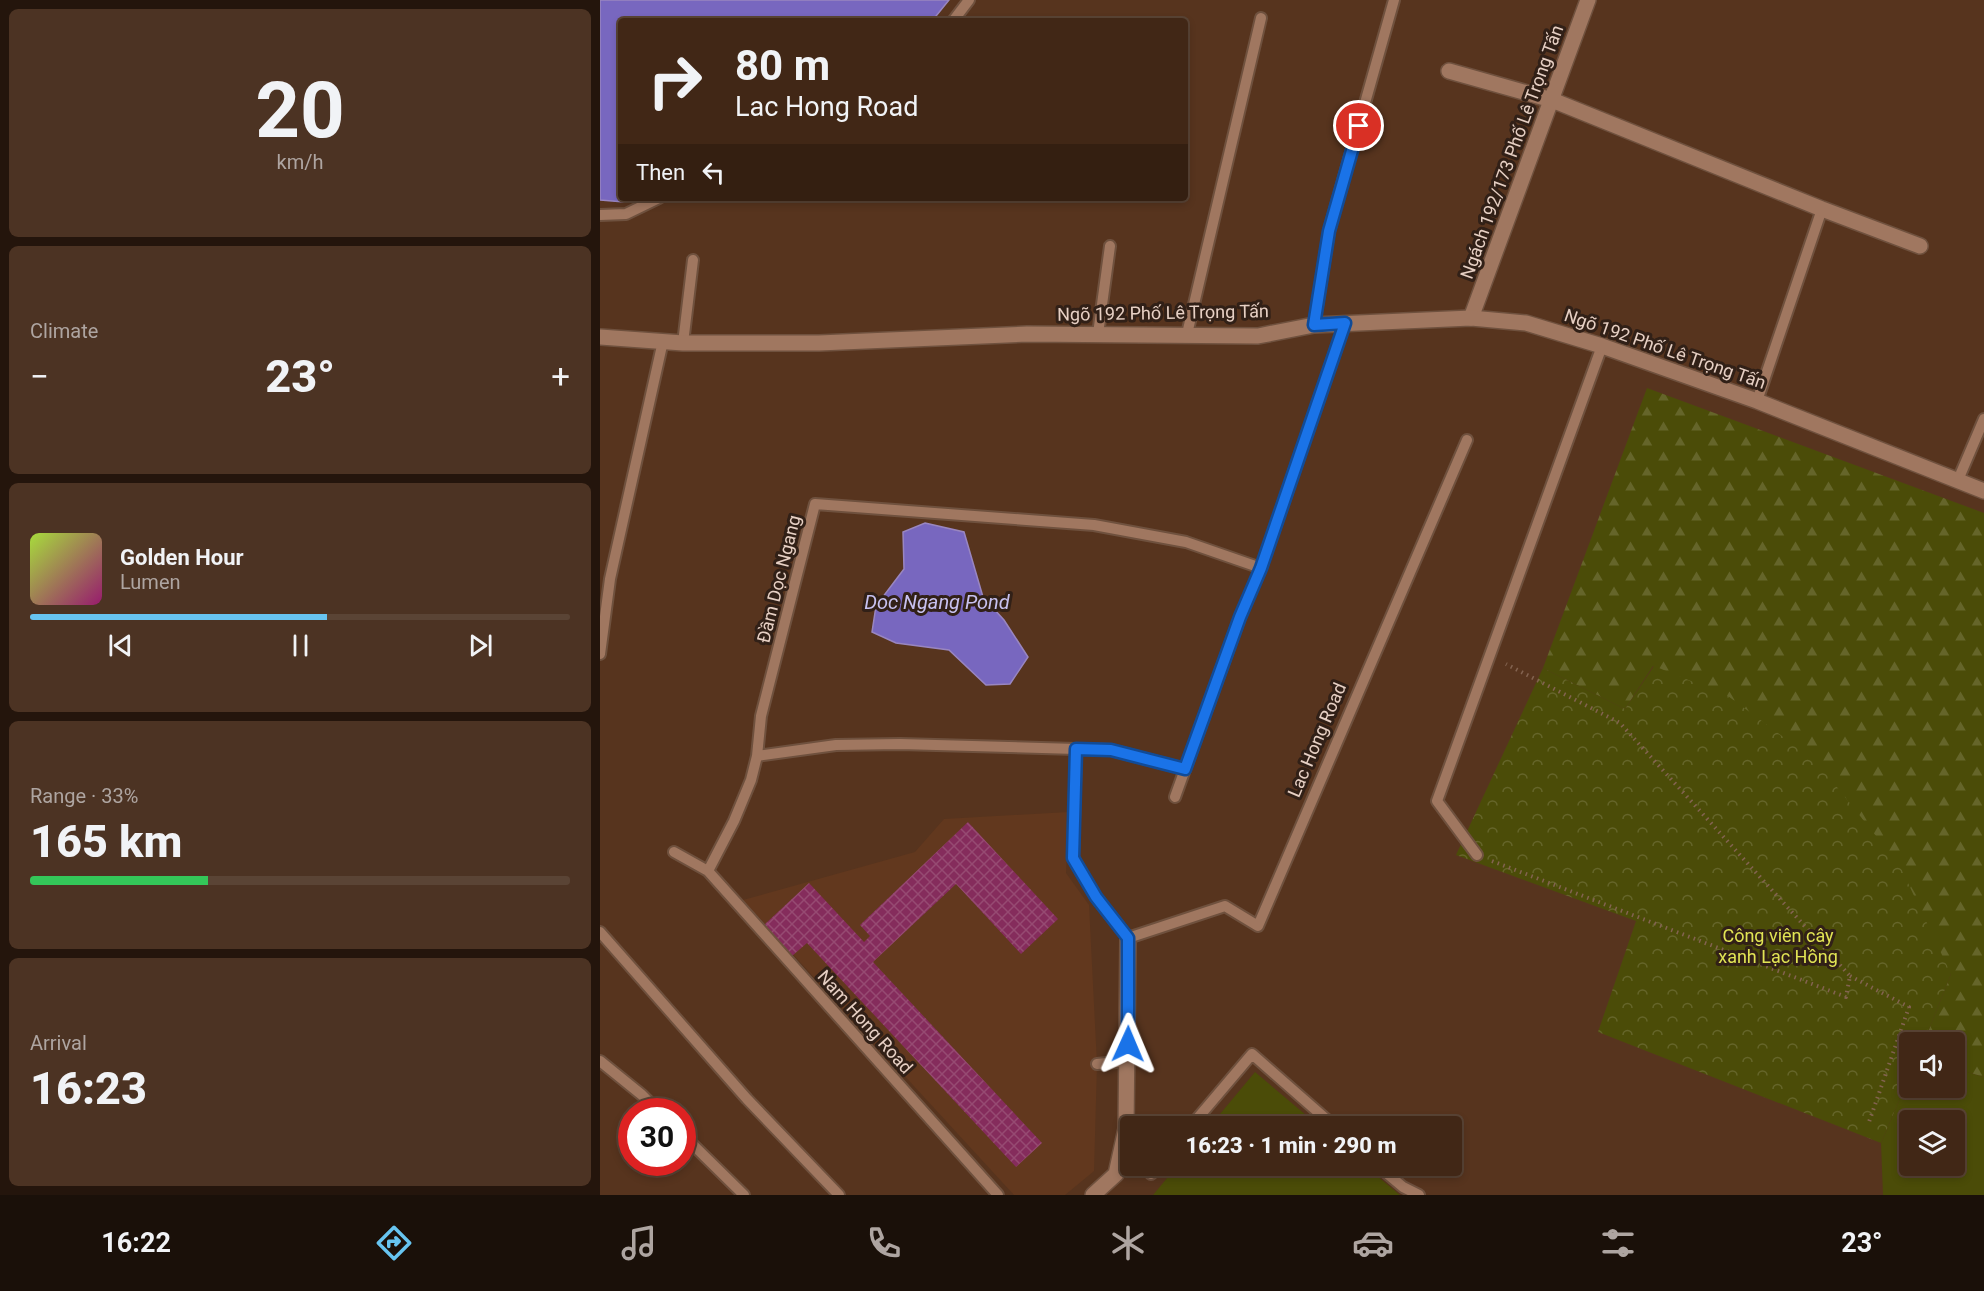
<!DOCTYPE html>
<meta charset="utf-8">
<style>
:root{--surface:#412716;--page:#4c3323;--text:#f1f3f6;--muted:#aea5a1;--line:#5a4435;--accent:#67c4f0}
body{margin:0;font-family:Roboto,sans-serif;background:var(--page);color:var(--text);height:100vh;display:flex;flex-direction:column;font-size:22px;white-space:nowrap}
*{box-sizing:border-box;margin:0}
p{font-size:20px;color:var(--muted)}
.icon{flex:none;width:33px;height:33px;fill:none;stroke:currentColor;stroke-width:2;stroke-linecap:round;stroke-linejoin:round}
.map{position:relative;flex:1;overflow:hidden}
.details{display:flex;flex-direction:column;gap:9px;padding:9px;background:#24150c;width:600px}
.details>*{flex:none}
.guide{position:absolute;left:18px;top:18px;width:570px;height:183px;border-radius:6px;box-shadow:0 3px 9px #0003,0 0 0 2px var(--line);background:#412716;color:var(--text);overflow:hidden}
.buttons{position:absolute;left:1299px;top:1032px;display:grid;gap:12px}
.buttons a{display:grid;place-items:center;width:66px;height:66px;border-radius:6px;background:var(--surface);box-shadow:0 3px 9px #0003,0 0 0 2px var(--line);font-size:30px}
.speed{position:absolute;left:18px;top:1098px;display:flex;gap:12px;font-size:30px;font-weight:700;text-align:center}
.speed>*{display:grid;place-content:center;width:78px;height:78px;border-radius:50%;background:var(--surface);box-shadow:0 3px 9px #0003,0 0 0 2px var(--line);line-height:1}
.speed .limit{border:9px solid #d22;background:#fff;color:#111}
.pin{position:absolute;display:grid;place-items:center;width:51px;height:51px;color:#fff;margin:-26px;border:3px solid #fff;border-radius:50%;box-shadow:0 2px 6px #0007}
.me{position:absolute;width:66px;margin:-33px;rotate:1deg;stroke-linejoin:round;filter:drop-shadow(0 0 4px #0008)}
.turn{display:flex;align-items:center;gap:21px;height:126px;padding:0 18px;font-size:27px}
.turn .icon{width:78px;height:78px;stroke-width:2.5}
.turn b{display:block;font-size:42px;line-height:51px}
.then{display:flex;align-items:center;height:57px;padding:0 18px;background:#0003;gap:12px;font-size:22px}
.big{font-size:45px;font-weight:800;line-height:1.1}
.details .card{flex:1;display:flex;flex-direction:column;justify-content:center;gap:9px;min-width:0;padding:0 21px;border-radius:9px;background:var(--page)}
.details .dial{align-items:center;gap:0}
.dial b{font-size:78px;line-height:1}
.song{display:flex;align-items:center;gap:18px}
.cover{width:72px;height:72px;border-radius:9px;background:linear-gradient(135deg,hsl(80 70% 55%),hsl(320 70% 35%))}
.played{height:6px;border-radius:3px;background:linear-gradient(90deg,var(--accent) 55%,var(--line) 55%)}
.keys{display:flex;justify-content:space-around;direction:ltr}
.heat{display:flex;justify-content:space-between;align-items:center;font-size:33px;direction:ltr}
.charge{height:9px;border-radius:4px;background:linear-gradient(90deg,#34c759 33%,var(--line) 0)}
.trip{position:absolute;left:520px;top:1116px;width:342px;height:60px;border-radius:6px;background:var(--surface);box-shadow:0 3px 9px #0003,0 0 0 2px var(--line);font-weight:800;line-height:60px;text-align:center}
.menu{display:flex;height:96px;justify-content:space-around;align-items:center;background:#1a1009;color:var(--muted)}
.menu .icon{width:42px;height:42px}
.menu .current{color:var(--accent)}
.menu b{font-size:27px;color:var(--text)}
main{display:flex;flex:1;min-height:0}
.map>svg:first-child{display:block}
</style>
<main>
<section class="details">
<div class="card dial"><b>20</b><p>km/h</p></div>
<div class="card"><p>Climate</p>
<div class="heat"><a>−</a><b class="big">23°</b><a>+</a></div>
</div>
<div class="card">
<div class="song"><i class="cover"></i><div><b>Golden Hour</b><p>Lumen</p></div></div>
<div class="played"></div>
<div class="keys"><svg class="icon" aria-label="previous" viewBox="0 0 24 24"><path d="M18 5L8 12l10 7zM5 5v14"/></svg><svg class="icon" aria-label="pause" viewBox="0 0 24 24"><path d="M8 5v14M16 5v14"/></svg><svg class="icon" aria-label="next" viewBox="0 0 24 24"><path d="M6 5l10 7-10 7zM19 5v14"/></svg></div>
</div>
<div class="card"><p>Range · 33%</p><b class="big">165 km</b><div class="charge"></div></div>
<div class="card"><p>Arrival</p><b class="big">16:23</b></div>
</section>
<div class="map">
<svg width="1384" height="1195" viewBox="0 0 1384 1195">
<defs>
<pattern id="forest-firs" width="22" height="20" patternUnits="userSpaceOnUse" patternTransform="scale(1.5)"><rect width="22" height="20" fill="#4b4c08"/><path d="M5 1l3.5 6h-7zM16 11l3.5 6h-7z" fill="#65652a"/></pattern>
<pattern id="park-crowns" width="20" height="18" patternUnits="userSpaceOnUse" patternTransform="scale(1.5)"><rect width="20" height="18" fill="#4b4c08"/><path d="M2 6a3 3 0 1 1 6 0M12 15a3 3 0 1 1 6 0" fill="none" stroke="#65652a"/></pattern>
<pattern id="building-cross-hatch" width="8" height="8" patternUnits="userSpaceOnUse" patternTransform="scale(1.5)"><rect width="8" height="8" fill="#852c5c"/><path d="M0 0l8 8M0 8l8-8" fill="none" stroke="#964a72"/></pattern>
</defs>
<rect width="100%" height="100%" fill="#57341e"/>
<path fill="#62381e" d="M469,812l-3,61 23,32 8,159 -3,107 -29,24h-51l-271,-295 172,-48 29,-33z"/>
<path fill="#4b4c08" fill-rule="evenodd" d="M1355,1068l29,9v118h-101l-2,-52 28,-66 1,11h44zM1310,1120h44v46h-44z
M655,1072l64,54h-109z
M577,1166h188l35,29h-247z"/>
<path fill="url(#forest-firs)" d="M1047,388l337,125v564l-29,-9 -1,-26h-30l27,-68 -298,-308 -28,43 -82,-41z"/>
<path fill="url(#park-crowns)" d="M1054,666l74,30 89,66 83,104 51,108 -27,68h-14l-1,35 -28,66 -283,-111 38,-111 -180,-66 87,-187 82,41z"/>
<path fill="#7867bf" stroke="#9986c0" stroke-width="1.5" d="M0,0h349l-17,21h-311v177h12l-9,4 -24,-2z
M325,523l39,9 19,65 21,23 24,37 -18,27 -24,1 -37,-35 -53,-7 -24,-11 4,-26 28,-37 -1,-37z"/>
<path fill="url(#building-cross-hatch)" d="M368,822l90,97 -37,35 -65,-70 -83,78 169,181 -26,24 -209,-224 -15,13 -28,-31 45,-42 55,59 6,-6 -10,-11z"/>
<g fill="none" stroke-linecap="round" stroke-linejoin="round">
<g stroke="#6f513e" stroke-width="14">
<path id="lane" d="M353,21l16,-21
M0,215l26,-1 33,-16
M714,325l15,-94 65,-231
M498,334l12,-88
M587,334l74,-316
M83,343l10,-83
M1157,401l65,-192
M1358,480l26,-61
M0,654l10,-75 53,-238
M476,749l-3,109 23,39 32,41 97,-32 33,20 209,-486
M157,756l79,-11 64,-1 211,6 74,19
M575,797l65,-180 21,-49 84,-245
M74,852l34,19 290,324
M877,855l-40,-54 165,-455
M108,871l26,-50 17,-41 6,-24 4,-40 54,-212 279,21 92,17 75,26
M0,932l147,167 92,96
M0,1061l42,34 17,17
M497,1064l30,-3
M591,1126l61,-72 82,72
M82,1134l62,61
M778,1166l25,21 16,8
M551,1174l8,-8"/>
</g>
<g stroke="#6f513e" stroke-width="18">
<path id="street" d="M849,71l103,29 270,109 98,37
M871,318l117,-318
M493,1195l23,-21 10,-45 2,-191"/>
</g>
<g stroke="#6f513e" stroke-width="18">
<path id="secondary" d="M0,337l83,6h136l208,-9 231,2 56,-11 157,-7 55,5 76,23 155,55 227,90"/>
</g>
<path stroke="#836350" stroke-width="4" stroke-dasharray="1.5 4.5" stroke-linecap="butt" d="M892,861l354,136 4,-21 -230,-253 -114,-59
M1250,976l59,31 -40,115"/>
<use href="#lane" stroke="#a07760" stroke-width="10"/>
<use href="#street" stroke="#a07760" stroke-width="15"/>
<use href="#secondary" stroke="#a07760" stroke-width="15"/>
</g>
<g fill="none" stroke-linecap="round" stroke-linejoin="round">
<g stroke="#114b97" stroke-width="15">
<path id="route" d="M528,1044v-106l-32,-41 -23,-39 3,-109 35,1 74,19 55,-152 21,-49 84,-245 -31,2 15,-94 30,-105"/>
</g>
<use href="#route" stroke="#1a73e8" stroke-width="10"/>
</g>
<g text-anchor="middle" stroke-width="6" stroke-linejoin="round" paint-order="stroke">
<g font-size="18" fill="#e7d0c4" stroke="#312017">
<text transform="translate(912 152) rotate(-70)" y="6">Ngách 192/173 Phố Lê Trọng Tấn</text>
<text transform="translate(563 313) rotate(-1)" y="6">Ngõ 192 Phố Lê Trọng Tấn</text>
<text transform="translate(1065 349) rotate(19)" y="6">Ngõ 192 Phố Lê Trọng Tấn</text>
<text transform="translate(179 579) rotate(-76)" y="6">Đầm Dọc Ngang</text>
<text transform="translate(717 740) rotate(-67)" y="6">Lac Hong Road</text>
<text transform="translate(265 1022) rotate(48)" y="6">Nam Hong Road</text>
</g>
<g font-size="18" fill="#e1e454" stroke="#312017">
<text x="1178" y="942">Công viên cây<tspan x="1178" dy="21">xanh Lạc Hồng</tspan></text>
</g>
<g font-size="20" font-style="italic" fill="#c7c1ef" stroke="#312017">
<text x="337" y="609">Doc Ngang Pond</text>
</g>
</g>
</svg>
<div class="buttons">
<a><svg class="icon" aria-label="sound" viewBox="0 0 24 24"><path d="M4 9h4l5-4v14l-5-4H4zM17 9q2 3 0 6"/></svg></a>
<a><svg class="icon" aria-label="layers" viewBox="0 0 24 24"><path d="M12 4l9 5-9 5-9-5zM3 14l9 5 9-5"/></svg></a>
</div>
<div class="speed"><div class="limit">30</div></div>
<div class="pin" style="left:759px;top:126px;background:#d93025"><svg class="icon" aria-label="arrive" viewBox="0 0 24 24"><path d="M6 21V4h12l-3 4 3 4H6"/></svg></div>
<svg class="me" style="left:528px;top:1044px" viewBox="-20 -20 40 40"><path d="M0-17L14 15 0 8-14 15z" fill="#1a73e8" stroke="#fff" stroke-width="4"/></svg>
<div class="trip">16:23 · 1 min · 290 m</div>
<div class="guide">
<div class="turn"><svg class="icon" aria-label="right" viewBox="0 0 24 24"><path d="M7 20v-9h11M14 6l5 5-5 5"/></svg><div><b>80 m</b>Lac Hong Road</div></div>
<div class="then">Then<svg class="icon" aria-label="left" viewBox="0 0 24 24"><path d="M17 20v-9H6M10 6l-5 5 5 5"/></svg></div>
</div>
</div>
</main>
<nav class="menu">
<b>16:22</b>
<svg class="icon current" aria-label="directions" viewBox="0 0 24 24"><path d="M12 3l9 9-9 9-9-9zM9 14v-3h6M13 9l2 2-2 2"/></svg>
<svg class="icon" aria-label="music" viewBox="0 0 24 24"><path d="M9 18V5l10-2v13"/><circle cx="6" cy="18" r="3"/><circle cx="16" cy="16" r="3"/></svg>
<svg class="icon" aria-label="phone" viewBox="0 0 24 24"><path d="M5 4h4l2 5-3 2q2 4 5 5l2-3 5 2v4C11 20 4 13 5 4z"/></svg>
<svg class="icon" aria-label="climate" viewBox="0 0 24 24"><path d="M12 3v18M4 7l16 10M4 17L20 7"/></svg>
<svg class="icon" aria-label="car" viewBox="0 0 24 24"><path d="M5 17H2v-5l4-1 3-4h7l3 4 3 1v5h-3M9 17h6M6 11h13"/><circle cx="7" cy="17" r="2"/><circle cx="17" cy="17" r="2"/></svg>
<svg class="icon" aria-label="filters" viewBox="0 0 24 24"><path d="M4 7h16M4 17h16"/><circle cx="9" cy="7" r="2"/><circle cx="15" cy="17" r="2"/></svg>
<b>23°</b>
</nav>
